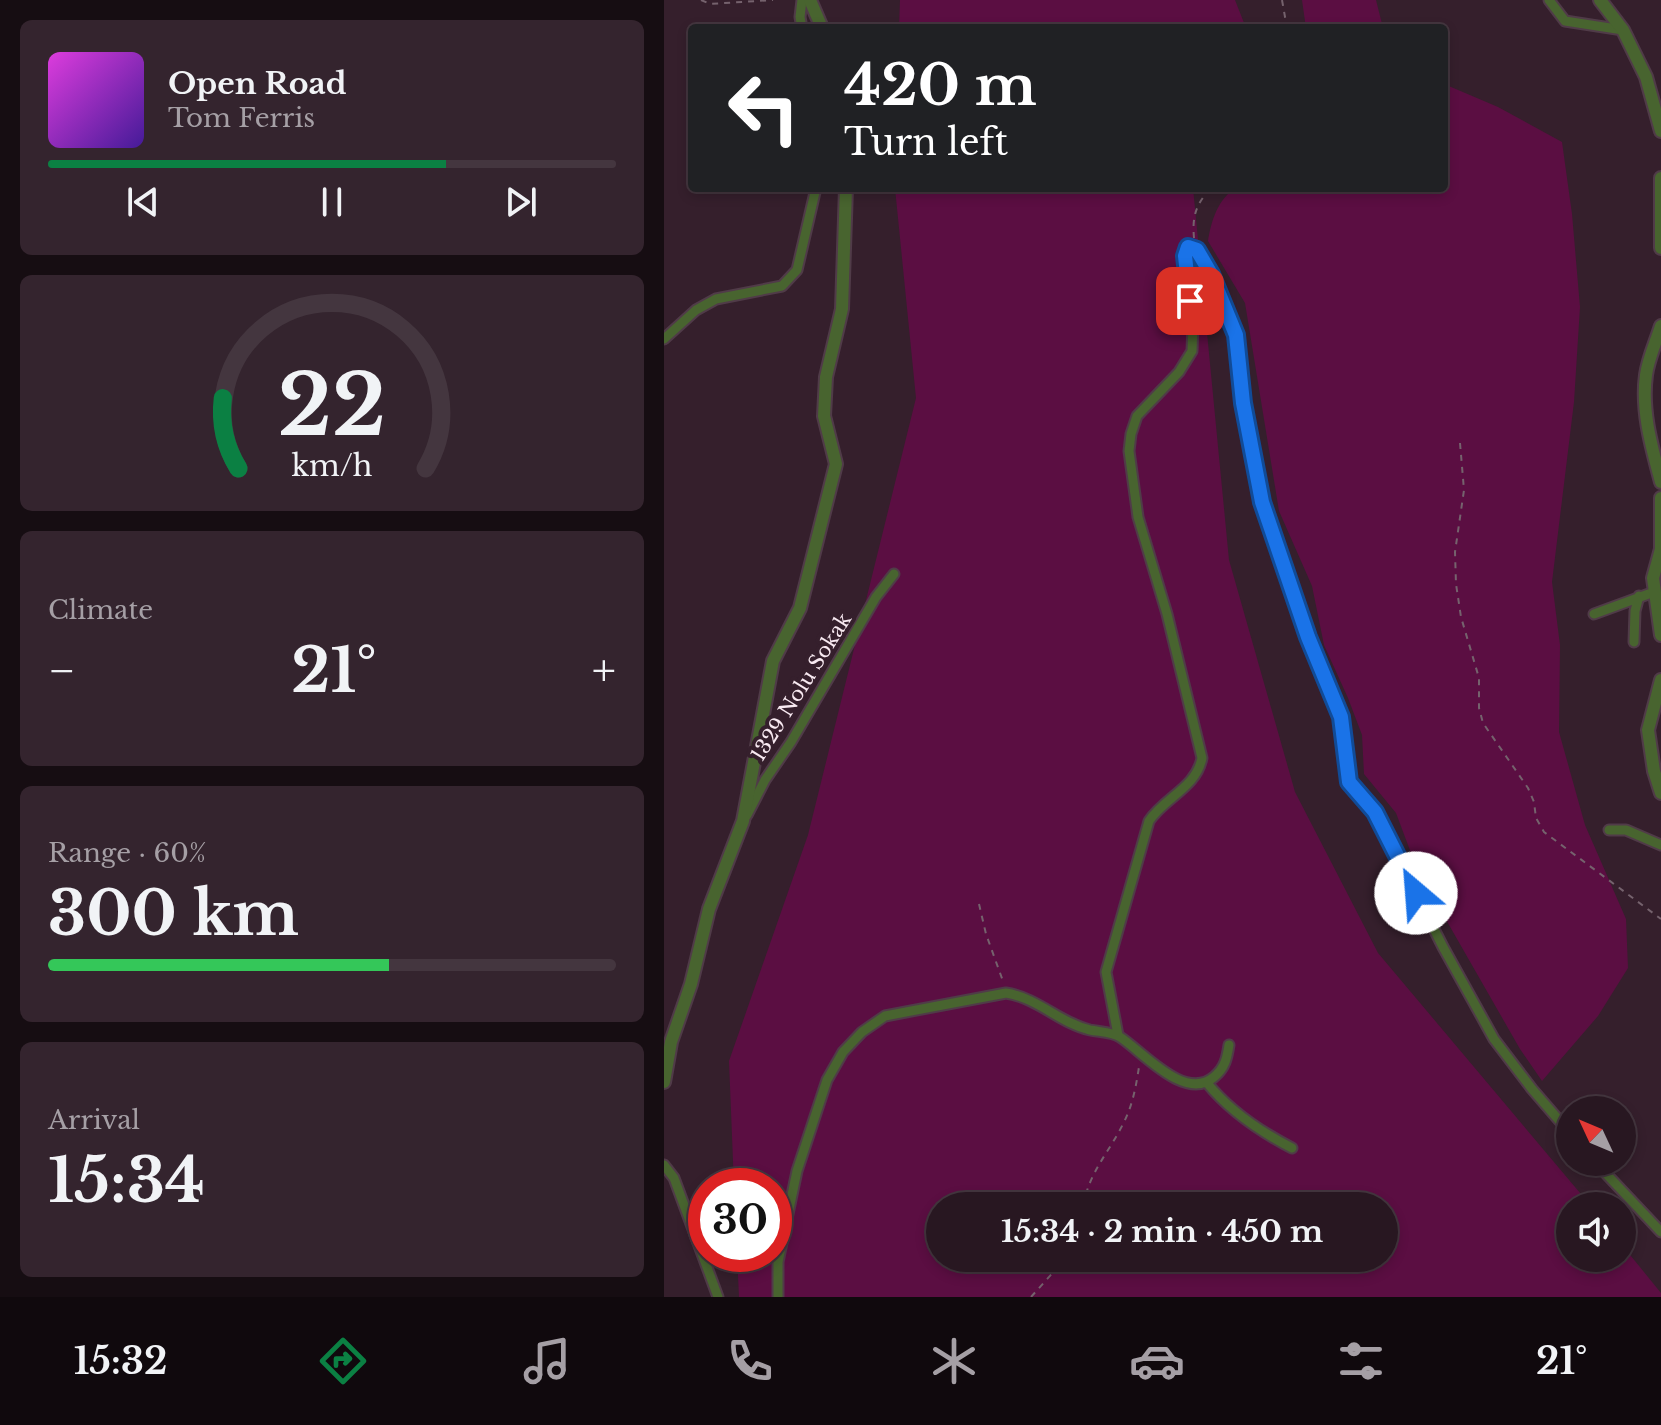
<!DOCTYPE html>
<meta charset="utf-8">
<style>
:root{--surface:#281721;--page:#34242e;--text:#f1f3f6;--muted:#a59fa5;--line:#44363f;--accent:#0b8043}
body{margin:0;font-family:"Libre Baskerville",serif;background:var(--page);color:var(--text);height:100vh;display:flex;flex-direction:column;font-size:30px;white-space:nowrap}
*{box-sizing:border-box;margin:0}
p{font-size:26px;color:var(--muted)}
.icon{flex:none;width:44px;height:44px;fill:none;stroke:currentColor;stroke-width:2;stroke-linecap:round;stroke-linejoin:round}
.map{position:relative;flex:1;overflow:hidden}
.panel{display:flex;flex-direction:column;gap:20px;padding:20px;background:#160d12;width:664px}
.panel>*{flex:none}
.guide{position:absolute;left:24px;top:24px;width:760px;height:168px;border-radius:8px;box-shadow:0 4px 12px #0003,0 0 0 2px var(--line);background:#202124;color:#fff;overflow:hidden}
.needle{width:52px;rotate:314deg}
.tools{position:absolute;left:892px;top:1096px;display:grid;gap:16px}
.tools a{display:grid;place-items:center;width:80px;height:80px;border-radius:50%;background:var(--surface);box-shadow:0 4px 12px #0003,0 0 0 2px var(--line);font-size:40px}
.speed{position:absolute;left:24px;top:1168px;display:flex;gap:16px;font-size:40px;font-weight:700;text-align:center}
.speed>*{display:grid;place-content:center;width:104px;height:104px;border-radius:50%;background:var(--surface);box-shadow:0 4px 12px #0003,0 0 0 2px var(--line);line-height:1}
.speed .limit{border:12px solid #d22;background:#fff;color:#111}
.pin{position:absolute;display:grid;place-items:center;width:68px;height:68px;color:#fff;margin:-34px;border-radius:16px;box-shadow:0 4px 12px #0006}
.me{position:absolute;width:88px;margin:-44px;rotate:333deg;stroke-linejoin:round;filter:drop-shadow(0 0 6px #0008)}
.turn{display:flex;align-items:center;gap:28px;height:168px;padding:0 24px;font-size:36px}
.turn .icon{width:104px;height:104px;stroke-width:2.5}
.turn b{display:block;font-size:56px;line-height:68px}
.big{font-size:60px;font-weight:700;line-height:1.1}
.panel .widget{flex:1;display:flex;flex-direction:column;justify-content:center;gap:12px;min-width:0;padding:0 28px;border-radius:12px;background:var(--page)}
.panel .dial{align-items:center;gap:0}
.dial svg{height:208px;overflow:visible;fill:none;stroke:var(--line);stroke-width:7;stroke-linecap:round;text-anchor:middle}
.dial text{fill:var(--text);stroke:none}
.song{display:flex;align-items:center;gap:24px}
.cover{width:96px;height:96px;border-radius:12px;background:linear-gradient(135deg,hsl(300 70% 55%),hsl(260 70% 35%))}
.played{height:8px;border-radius:4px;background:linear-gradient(90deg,var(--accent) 70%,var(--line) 70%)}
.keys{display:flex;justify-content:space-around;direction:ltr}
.heat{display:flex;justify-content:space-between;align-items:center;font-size:44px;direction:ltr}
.charge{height:12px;border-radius:6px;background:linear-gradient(90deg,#34c759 60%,var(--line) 0)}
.trip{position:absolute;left:262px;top:1192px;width:472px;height:80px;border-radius:40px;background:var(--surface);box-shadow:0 4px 12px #0003,0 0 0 2px var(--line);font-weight:700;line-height:80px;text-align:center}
.tab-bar{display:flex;height:128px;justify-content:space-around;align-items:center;background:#10090d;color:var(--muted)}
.tab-bar .icon{width:56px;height:56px}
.tab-bar .current{color:var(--accent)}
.tab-bar b{font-size:36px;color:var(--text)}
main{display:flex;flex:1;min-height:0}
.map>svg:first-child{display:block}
</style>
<main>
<section class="panel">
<div class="widget">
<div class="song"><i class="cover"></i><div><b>Open Road</b><p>Tom Ferris</p></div></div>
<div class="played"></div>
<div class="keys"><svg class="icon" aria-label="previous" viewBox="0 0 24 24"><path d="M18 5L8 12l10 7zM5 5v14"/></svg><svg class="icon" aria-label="pause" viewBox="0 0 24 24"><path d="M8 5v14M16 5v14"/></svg><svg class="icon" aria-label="next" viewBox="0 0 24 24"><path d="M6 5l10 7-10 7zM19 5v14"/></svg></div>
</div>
<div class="widget dial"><svg viewBox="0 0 100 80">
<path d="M14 69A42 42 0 1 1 86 69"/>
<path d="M14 69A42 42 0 0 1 8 42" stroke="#0b8043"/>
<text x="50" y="56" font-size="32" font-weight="700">22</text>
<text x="50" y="72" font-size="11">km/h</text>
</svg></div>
<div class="widget"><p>Climate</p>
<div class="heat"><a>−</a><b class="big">21°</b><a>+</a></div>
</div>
<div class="widget"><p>Range · 60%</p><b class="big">300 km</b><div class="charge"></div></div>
<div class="widget"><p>Arrival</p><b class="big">15:34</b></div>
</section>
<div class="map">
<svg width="997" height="1297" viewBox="0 0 997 1297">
<rect width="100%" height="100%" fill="#351f2c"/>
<path fill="#5b0e42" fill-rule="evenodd" d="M236,0h335l11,28h-347z
M638,0h74l7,28h-77z
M780,84l54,23 64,35 10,72 8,93 -6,95 -22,180 8,63 -1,87 26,93 41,94 2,49 -30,48 -56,65 -22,-32 -103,-180 -21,-56 -32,-39 -2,-39 -14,-37 -24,-53 -12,-59 -33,-75 -34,-208 -37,-62c3,-19 10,-44 29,-53h207z
M231,188h298l36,372 66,232 83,161 213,253h-21v52h52v-13l39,48v4h-922l-2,-43h37v-68h-40l-5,-125 79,-226 108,-437zM276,1206h444v52h-444z"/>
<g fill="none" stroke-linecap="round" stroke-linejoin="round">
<g stroke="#503b48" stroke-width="13">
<path id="minor" d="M138,0l-2,17 2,11
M885,0l16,21 58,9
M0,339l32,-29 20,-11 66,-13 15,-16 19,-82
M930,614l60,-22
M970,642l1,-31 4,-15
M83,815l18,-35 26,-38 85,-145 18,-23
M945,830h17l35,15
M454,1035l-12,-63 43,-151c16,-24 47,-33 53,-63l-35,-144 -29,-97 -9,-66 2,-17 6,-18 42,-44 13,-21 1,-27 -8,-68 3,-9 9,3 14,24 25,61 7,68 19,99 46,135 33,80 8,65 26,30 68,135 51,92 38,50 38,44
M543,1083c22,27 54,49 85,65
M931,1162l66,70
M0,1165l10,13 44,119
M114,1297v-35l19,-91 30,-91 16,-28 19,-20 23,-16 121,-23c32,5 54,30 84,37 10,2 22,2 30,7 23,15 65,65 94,40 11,-9 13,-19 15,-32"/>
</g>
<g stroke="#503b48" stroke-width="16">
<path id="tertiary" d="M146,0l12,28
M936,0l23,30 23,47 15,54
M997,178v70
M997,326c-5,16 -13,33 -15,49 -5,36 6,73 15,107
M997,498v51l-8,29 8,57
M997,680l-13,50 6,41 7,22
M0,1082l7,-40 20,-58 18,-75 34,-88 30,-160 27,-53 36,-144 -12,-48 2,-39 16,-68 4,-121"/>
</g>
<path stroke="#75626d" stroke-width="2" stroke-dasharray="6 6" stroke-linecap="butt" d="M37,0l9,4 63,-4
M618,0l5,28
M530,238c-2,-22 2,-34 17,-50
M796,443l4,47 -9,62 1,32 5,33 18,61v30l4,15 45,65 6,14 2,16 8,14 117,87
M315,904l7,30 18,50
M419,1206c7,-36 26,-53 41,-84 9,-18 12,-36 15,-55
M367,1297l35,-39"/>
<use href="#minor" stroke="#48642f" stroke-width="9"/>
<use href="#tertiary" stroke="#48642f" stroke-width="12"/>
</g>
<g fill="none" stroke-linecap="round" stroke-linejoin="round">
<g stroke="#114b97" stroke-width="20">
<path id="route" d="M526,301l-5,-45 3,-9 9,3 14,24 25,61 7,68 19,99 46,135 33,80 8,65 26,30 41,81"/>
</g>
<use href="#route" stroke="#1a73e8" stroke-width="14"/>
</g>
<g text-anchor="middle" stroke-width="8" stroke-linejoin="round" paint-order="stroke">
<g font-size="20" fill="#f8e9f1" stroke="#351f2c">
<text transform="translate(137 687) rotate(-58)" y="7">1329 Nolu Sokak</text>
</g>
</g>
</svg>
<div class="tools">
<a><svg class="needle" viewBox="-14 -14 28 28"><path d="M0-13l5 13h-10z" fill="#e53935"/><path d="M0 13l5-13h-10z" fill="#a59fa5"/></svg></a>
<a><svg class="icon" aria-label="sound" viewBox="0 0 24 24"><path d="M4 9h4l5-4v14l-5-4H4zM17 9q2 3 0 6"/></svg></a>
</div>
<div class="speed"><div class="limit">30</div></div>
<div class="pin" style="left:526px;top:301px;background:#d93025"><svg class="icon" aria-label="arrive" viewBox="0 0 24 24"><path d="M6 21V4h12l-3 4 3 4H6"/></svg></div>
<svg class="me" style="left:752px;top:893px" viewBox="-20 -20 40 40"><circle r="19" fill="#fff"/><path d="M0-13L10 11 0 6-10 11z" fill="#1a73e8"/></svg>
<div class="trip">15:34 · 2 min · 450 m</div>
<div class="guide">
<div class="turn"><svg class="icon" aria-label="left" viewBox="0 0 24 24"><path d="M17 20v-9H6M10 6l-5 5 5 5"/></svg><div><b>420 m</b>Turn left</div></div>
</div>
</div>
</main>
<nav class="tab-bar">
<b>15:32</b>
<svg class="icon current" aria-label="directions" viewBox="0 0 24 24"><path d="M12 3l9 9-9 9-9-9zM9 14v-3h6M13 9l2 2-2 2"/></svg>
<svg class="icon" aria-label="music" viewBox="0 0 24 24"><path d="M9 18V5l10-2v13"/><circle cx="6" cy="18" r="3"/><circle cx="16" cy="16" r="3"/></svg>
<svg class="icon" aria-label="phone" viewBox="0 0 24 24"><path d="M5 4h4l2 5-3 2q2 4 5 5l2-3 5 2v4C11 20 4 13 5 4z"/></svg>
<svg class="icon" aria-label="climate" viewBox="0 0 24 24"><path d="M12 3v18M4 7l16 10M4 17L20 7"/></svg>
<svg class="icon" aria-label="car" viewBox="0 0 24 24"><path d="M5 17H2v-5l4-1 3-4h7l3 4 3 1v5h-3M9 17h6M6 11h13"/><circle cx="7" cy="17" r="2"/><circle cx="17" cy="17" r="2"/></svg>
<svg class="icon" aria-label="filters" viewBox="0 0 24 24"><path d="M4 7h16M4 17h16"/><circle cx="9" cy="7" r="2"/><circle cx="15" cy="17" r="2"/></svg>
<b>21°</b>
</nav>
